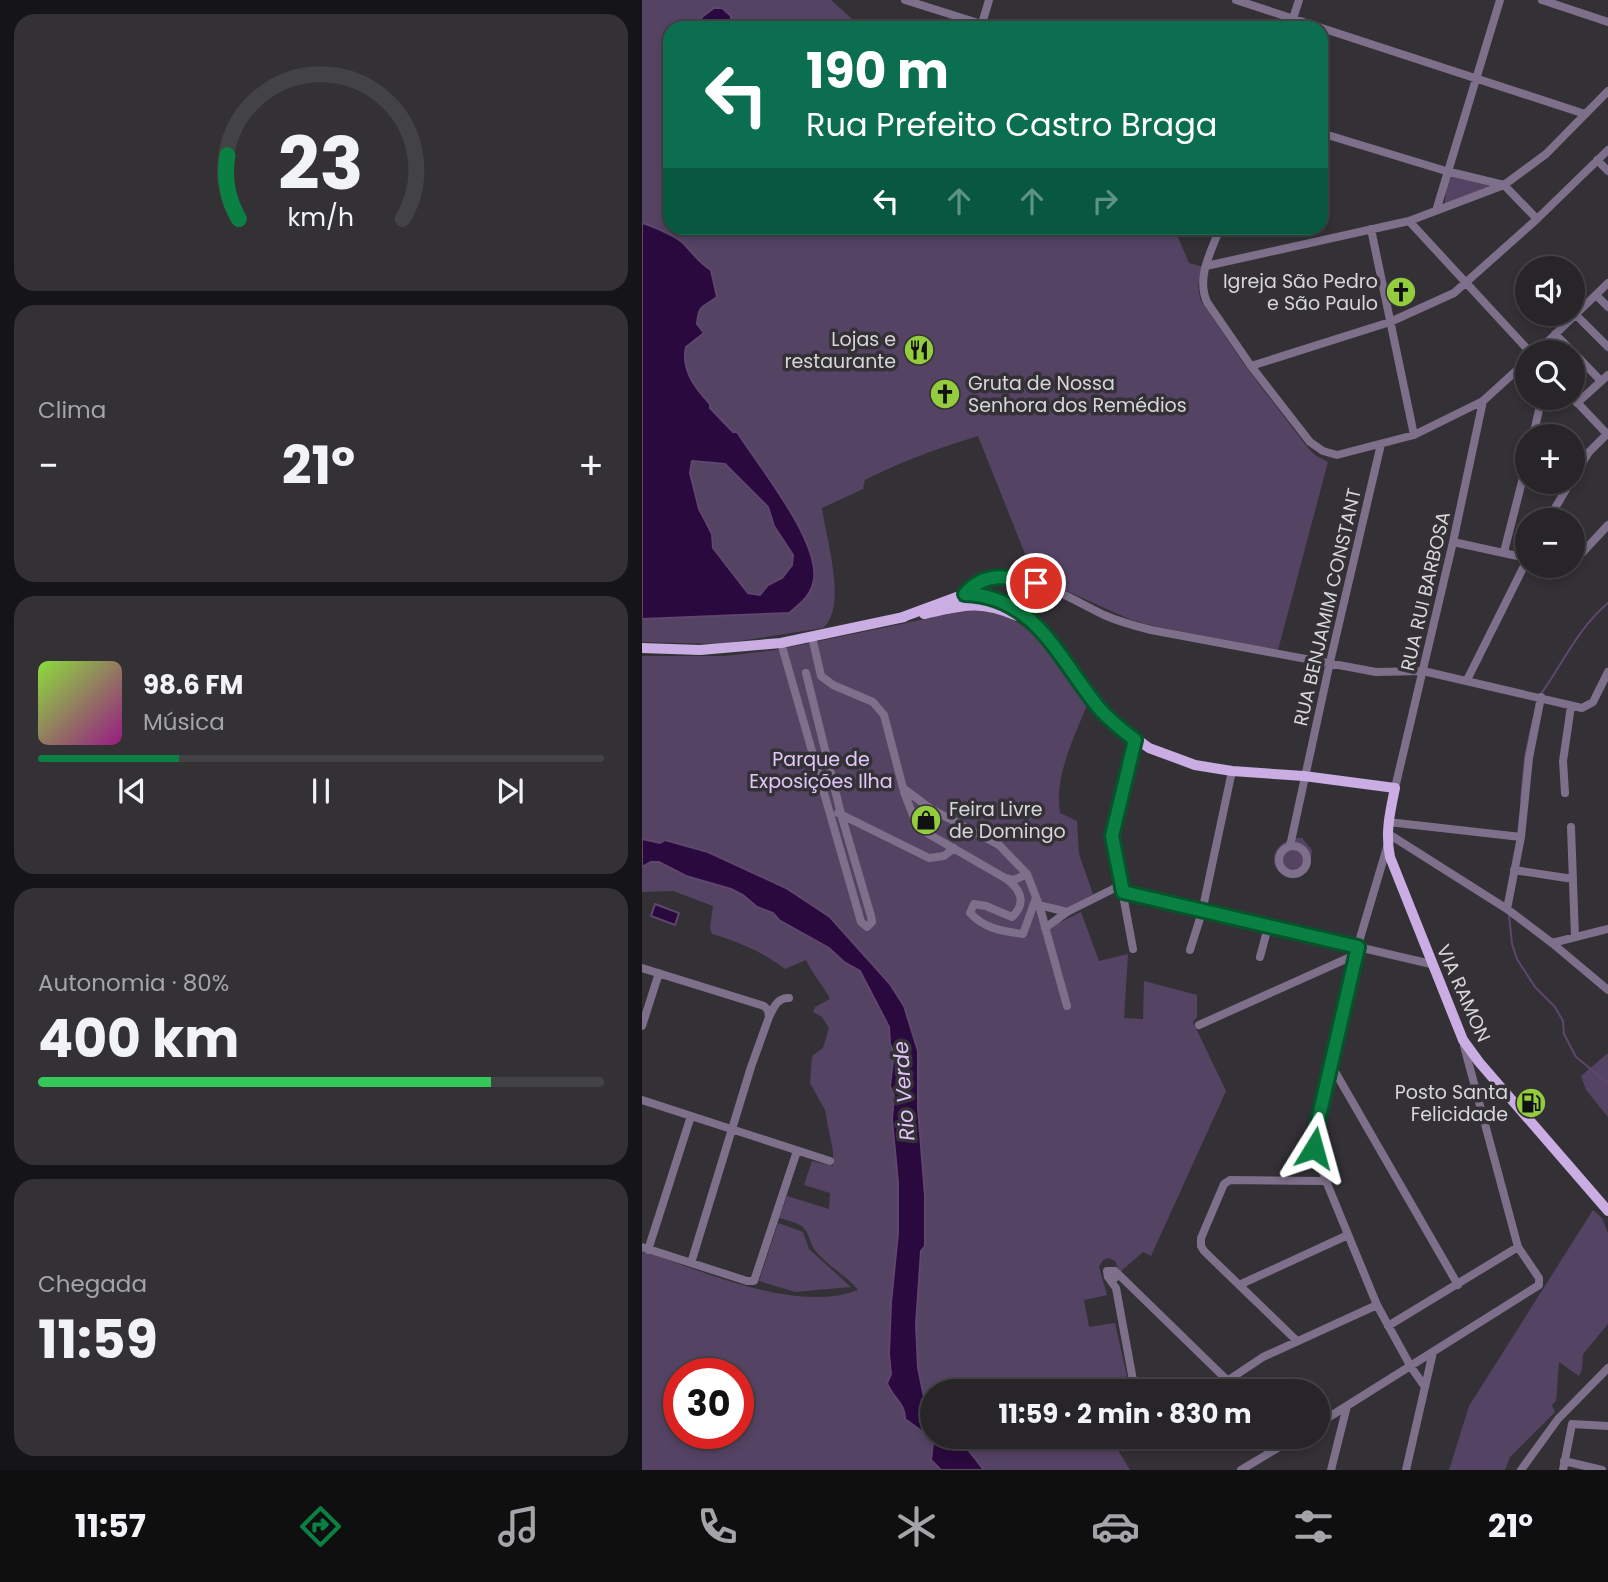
<!DOCTYPE html>
<html lang="pt">
<meta charset="utf-8">
<style>
:root{--surface:#272528;--page:#333134;--text:#f1f3f6;--muted:#a4a5a8;--line:#434245;--accent:#0b8043}
body{margin:0;font-family:Poppins,sans-serif;background:var(--page);color:var(--text);height:100vh;display:flex;flex-direction:column;font-size:26px;white-space:nowrap}
*{box-sizing:border-box;margin:0}
p{font-size:23px;color:var(--muted)}
.icon{flex:none;width:38px;height:38px;fill:none;stroke:currentColor;stroke-width:2;stroke-linecap:round;stroke-linejoin:round}
.map{position:relative;flex:1;overflow:hidden}
.drawer{display:flex;flex-direction:column;gap:14px;padding:14px;background:#151416;width:642px}
.drawer>*{flex:none}
.banner{position:absolute;left:21px;top:21px;width:665px;height:214px;border-radius:21px;box-shadow:0 4px 10px #0003,0 0 0 2px var(--line);background:#0b6e4f;color:#fff;overflow:hidden}
.buttons{position:absolute;left:873px;top:256px;display:grid;gap:14px}
.buttons a{display:grid;place-items:center;width:70px;height:70px;border-radius:50%;background:var(--surface);box-shadow:0 4px 10px #0003,0 0 0 2px var(--line);font-size:35px}
.speed{position:absolute;left:21px;top:1358px;display:flex;gap:14px;font-size:35px;font-weight:700;text-align:center}
.speed>*{display:grid;place-content:center;width:91px;height:91px;border-radius:50%;background:var(--surface);box-shadow:0 4px 10px #0003,0 0 0 2px var(--line);line-height:1}
.speed .limit{border:10px solid #d22;background:#fff;color:#111}
.pin{position:absolute;display:grid;place-items:center;width:60px;height:60px;color:#fff;margin:-30px;border:4px solid #fff;border-radius:50%;box-shadow:0 2px 7px #0007}
.me{position:absolute;width:77px;margin:-38px;rotate:8deg;stroke-linejoin:round;filter:drop-shadow(0 0 5px #0008)}
.turn{display:flex;align-items:center;gap:24px;height:147px;padding:0 28px;font-size:32px}
.turn .icon{width:91px;height:91px;stroke-width:2.5}
.turn b{display:block;font-size:49px;line-height:60px}
.lanes{display:flex;align-items:center;height:66px;padding:0 28px;background:#0003;justify-content:center;gap:35px;direction:ltr}
.lanes .off{opacity:.35}
.big{font-size:52px;font-weight:700;line-height:1.1}
.drawer .widget{flex:1;display:flex;flex-direction:column;justify-content:center;gap:10px;min-width:0;padding:0 24px;border-radius:21px;background:var(--page)}
.drawer .dial{align-items:center;gap:0}
.dial svg{height:182px;overflow:visible;fill:none;stroke:var(--line);stroke-width:7;stroke-linecap:round;text-anchor:middle}
.dial text{fill:var(--text);stroke:none}
.song{display:flex;align-items:center;gap:21px}
.cover{width:84px;height:84px;border-radius:10px;background:linear-gradient(135deg,hsl(90 70% 55%),hsl(310 70% 35%))}
.played{height:7px;border-radius:4px;background:linear-gradient(90deg,var(--accent) 25%,var(--line) 25%)}
.keys{display:flex;justify-content:space-around;direction:ltr}
.heat{display:flex;justify-content:space-between;align-items:center;font-size:38px;direction:ltr}
.charge{height:10px;border-radius:5px;background:linear-gradient(90deg,#34c759 80%,var(--line) 0)}
.trip{position:absolute;left:278px;top:1379px;width:410px;height:70px;border-radius:35px;background:var(--surface);box-shadow:0 4px 10px #0003,0 0 0 2px var(--line);font-weight:700;line-height:70px;text-align:center}
.menu{display:flex;height:112px;justify-content:space-around;align-items:center;background:#100f10;color:var(--muted)}
.menu .icon{width:49px;height:49px}
.menu .active{color:var(--accent)}
.menu b{font-size:32px;color:var(--text)}
main{display:flex;flex:1;min-height:0}
.map>svg:first-child{display:block}
</style>
<main>
<section class="drawer">
<div class="widget dial"><svg viewBox="0 0 100 80">
<path d="M14 69A42 42 0 1 1 86 69"/>
<path d="M14 69A42 42 0 0 1 9 41" stroke="#0b8043"/>
<text x="50" y="56" font-size="32" font-weight="700">23</text>
<text x="50" y="72" font-size="11">km/h</text>
</svg></div>
<div class="widget"><p>Clima</p>
<div class="heat"><a>−</a><b class="big">21°</b><a>+</a></div>
</div>
<div class="widget">
<div class="song"><i class="cover"></i><div><b>98.6 FM</b><p>Música</p></div></div>
<div class="played"></div>
<div class="keys"><svg class="icon" aria-label="previous" viewBox="0 0 24 24"><path d="M18 5L8 12l10 7zM5 5v14"/></svg><svg class="icon" aria-label="pause" viewBox="0 0 24 24"><path d="M8 5v14M16 5v14"/></svg><svg class="icon" aria-label="next" viewBox="0 0 24 24"><path d="M6 5l10 7-10 7zM19 5v14"/></svg></div>
</div>
<div class="widget"><p>Autonomia · 80%</p><b class="big">400 km</b><div class="charge"></div></div>
<div class="widget"><p>Chegada</p><b class="big">11:59</b></div>
</section>
<div class="map">
<svg width="966" height="1470" viewBox="0 0 966 1470">
<rect width="100%" height="100%" fill="#343136"/>
<path fill="#554364" fill-rule="evenodd" d="M0,0h189l31,28h-192v200h504l15,35 14,4 -5,18 2,14 46,68 62,81 7,7 13,7 -50,188 -125,-24 -24,-7 -71,-32 -15,-23 -18,-10 -47,-118c-42,13 -73,24 -113,44l-2,9 -41,19c4,31 26,98 1,120l-103,16 -78,-2z
M806,174l45,13 -49,21z
M331,609c56,1 87,54 114,96 -13,33 -33,71 -27,108l17,8 2,33 14,40 -26,16 -24,-9 7,26 31,-15 18,49 29,-7 -4,64 19,1 1,-38 53,14v22l-4,5 33,69 -75,165 -8,-4 -23,20 -5,-11 -6,-3 -6,2 -4,7 8,28 -23,5 5,27 26,-4 13,58 -19,4 -2,6h-175v20c-26,-46 -14,-109 -11,-161l4,-4v-50l-7,-87 -14,-103 -14,-22 -60,-67 -44,-29 -78,-36 -66,-13v-183h83l51,-6z
M651,838h9l10,12 -2,17c-28,27 -56,-14 -17,-29z
M9,862h8l27,14 45,13 12,6 14,12 16,6 6,7 50,28 15,14 16,9 29,56 1,17 4,9 -4,33 4,10 -2,23 6,63v51l-7,70 -2,51 2,39c8,7 15,15 14,26l22,16 6,8 -2,16 10,11h-299v-219c62,20 153,63 216,39 -12,-15 -32,-25 -44,-41 -5,-8 -5,-19 -14,-24 -5,-3 -14,-5 -21,-7l8,-22 42,13 1,-16 -26,-8 8,-24 21,5v-14l-8,-42 -15,-27 2,-27 11,-8 6,-20 -7,-11 -9,-5 2,-5 15,-8c-7,-14 -17,-24 -24,-39l-21,9c-22,-17 -46,-27 -73,-35l-2,-6 3,-22 -40,-15 -31,1v-25zM37,1374h59v59h-59z
M966,1053v64l-22,-27 -5,-14z
M951,1210l9,8 6,15v91l-25,30 -1,15 -3,7 -20,-14 -3,39 -4,4 3,7 -45,45 -5,13h-56l20,-64z
M136,1223l25,9 6,17 42,38 -56,5 -36,-11z
M316,1437h152l20,33h-146z"/>
<path fill="#2a093e" stroke="#5e466c" stroke-width="2" fill-rule="evenodd" d="M72,8h8l9,8v12h-35l6,-11z
M0,223c10,3 34,13 41,20 10,10 16,20 28,27l6,27c-14,11 -18,6 -20,27l7,9 -18,14c-5,23 9,41 24,57v4l23,24h4c22,34 82,108 77,147 -2,16 -13,24 -25,34l-147,6zM50,461l33,3 43,43 6,19 19,29 -1,10 -10,13 -14,7 -8,10 -12,-2 -35,-45 -1,-14 -13,-25 -9,-36z
M0,839l18,4 5,-3 43,12 78,36 44,29 60,67 14,22 14,45v58l7,87v50l-4,5 -5,73 2,44 6,29 8,14v26h26l26,33h-43l-10,-10 2,-17 -6,-8 -22,-16c1,-15 -13,-22 -18,-36l4,-9 -2,-20 2,-51 7,-70v-51l-6,-63 2,-23 -4,-10 4,-33 -4,-9 -1,-17 -29,-56 -16,-9 -15,-14 -50,-28 -6,-7 -16,-6 -14,-12 -12,-6 -45,-13 -27,-14h-8l-9,5z
M13,904l24,9 -4,12 -24,-9z"/>
<g fill="none" stroke-linecap="round" stroke-linejoin="round">
<path stroke="#5e466c" stroke-width="2" d="M899,694c22,-31 37,-66 67,-91
M879,800l4,-43 8,-37
M867,915l3,29 5,15 18,28 20,20 8,14 1,13 12,23 32,26"/>
<path stroke="#7e708b" stroke-width="8" d="M263,0l89,28
M594,0l349,114
M900,0l66,22
M339,27l8,-27
M648,28l9,-28
M679,133l125,38 58,14 33,34
M955,160l11,11
M794,211l64,-211
M767,221l121,131
M578,228c-9,24 -24,49 -13,74l44,64 59,76 13,9 14,4 77,-20 69,-34 45,-41
M729,229l43,206
M564,266l203,-45 95,-36 42,-31 62,-63
M954,295l12,12
M933,314l33,33
M913,334l18,18
M895,352l71,-69
M931,352l28,29
M609,366l139,-44 64,-29 83,-74 71,-69
M930,397l36,38
M935,403l31,-28
M891,436l9,-39
M931,477l16,-25 19,-19
M906,520l23,-39
M811,542l74,16
M862,552l24,-94
M931,554l9,-1 26,-28
M322,595c36,-43 102,2 140,20 16,7 31,11 47,15l225,42 47,-1 159,37 11,-6 15,-30
M170,637l9,39 12,9 40,17 11,13 19,73 28,21 68,36 28,29 12,31 28,101
M139,643l80,279 6,5 5,-5 -1,-6 -30,-102 -35,-141
M825,680l61,-122
M753,788l58,-246 30,-141
M262,792l12,31 11,10 78,45 9,2 13,-6
M923,793l-2,-32 8,-55
M196,813l91,45 15,-2 10,-8
M746,822l133,15
M929,827l4,110
M745,833l120,76 45,34 56,47
M746,844l-33,111 -42,188 13,38 51,124 34,62 14,20
M648,846l40,-184 51,-218
M637 860a14 14 0 1 1 28 0a14 14 0 1 1-28 0Z
M872,870l59,9
M363,878c16,11 22,25 7,39l-26,-11 -12,-2 -4,9c15,16 32,18 53,21l13,-36
M481,892l308,72
M397,905l28,7
M865,909l14,-72 8,-79 12,-61
M403,928l22,-16 54,-27
M910,943l56,-14
M491,949l-21,-113 23,-96
M548,950l12,-38 30,-141
M618,957l8,-30
M0,968l122,38 4,4 1,7 -18,50 -60,196
M127,1017c5,-10 8,-19 20,-19
M557,1025l156,-70
M0,1026l17,-53
M688,1063l128,222
M0,1100l188,61
M0,1247l105,34h7l43,-130
M6,1250l43,-134
M473,1271l113,110
M470,1281l4,-4 -1,-6h-8l1,6 8,11 19,103
M597,1285l109,-50
M746,1326l130,-79
M655,1341l-93,-90 -3,-5v-8l23,-54 6,-4 96,1
M570,1391l51,-34 114,-52
M676,1424l221,-139v-7l-21,-31 -54,-201
M930,1424l36,2
M481,1447l17,-10
M922,1461l38,9
M599,1470l55,-33
M689,1470l16,-64
M764,1470l27,-118
M879,1470l37,-51 50,-51
M921,1470l9,-46"/>
<path stroke="#caade3" stroke-width="10" d="M282,614c38,-8 54,-15 93,2
M258,618l65,-24 19,2 19,6 24,14 25,27 56,75 41,30 46,17 37,6 72,5 91,12c-5,24 -10,45 -5,69l73,183 16,22 129,149
M0,648l58,2 81,-7 123,-26"/>
</g>
<g fill="none" stroke-linecap="round" stroke-linejoin="round">
<g stroke="#07532c" stroke-width="18">
<path id="route" d="M394,583c-26,-7 -52,-12 -71,11 71,2 95,67 134,114 10,12 23,22 36,32l-23,96 11,56 235,55 -44,191v10"/>
</g>
<use href="#route" stroke="#0b8043" stroke-width="12"/>
</g>
<defs>
<g id="church-disc" transform="scale(1.575)"><circle r="9.5" fill="#93cd3d" stroke="#343136"/><path d="M-1.2-6h2.4v3.5h3.3v2.4h-3.3V6h-2.4V-.1h-3.3v-2.4h3.3Z" fill="#111"/></g>
<g id="restaurant-disc" transform="scale(1.575)"><circle r="9.5" fill="#93cd3d" stroke="#343136"/><path d="M-5-6h1v4h1v-4h1v4h1v-4h1v5L-1.5 .5V6h-2V.5L-5-1ZM5-6V6H3V1.5H1.5Q1.5-4 5-6Z" fill="#111"/></g>
<g id="shop-disc" transform="scale(1.575)"><circle r="9.5" fill="#93cd3d" stroke="#343136"/><path d="M-5-2.5h2.3a2.7 3.5 0 0 1 5.4 0H5L5.5 6h-11ZM-1.5-2.5h3a1.5 2.3 0 0 0-3 0Z" fill="#111"/></g>
<g id="fuel-disc" transform="scale(1.575)"><circle r="9.5" fill="#93cd3d" stroke="#343136"/><path d="M-5.5-6h7V0h2V4h1.3V-2.5L3-4.5l.8-.8L6-3V5H2.5V1h-1V6h-7ZM-4.2-4.7v3.2H.2V-4.7Z" fill="#111"/></g>
</defs>
<g fill-rule="evenodd">
<use href="#church-disc" x="759" y="292"/>
<use href="#restaurant-disc" x="277" y="350"/>
<use href="#church-disc" x="303" y="394"/>
<use href="#shop-disc" x="284" y="820"/>
<use href="#fuel-disc" x="889" y="1103"/>
</g>
<g text-anchor="middle" stroke-width="7" stroke-linejoin="round" paint-order="stroke">
<g font-size="19" fill="#d7d6d9" stroke="#343136" text-anchor="end">
<text x="736" y="288">Igreja São Pedro<tspan x="736" dy="22">e São Paulo</tspan></text>
<text x="254" y="346">Lojas e<tspan x="254" dy="22">restaurante</tspan></text>
<text x="326" y="390" text-anchor="start">Gruta de Nossa<tspan x="326" dy="22">Senhora dos Remédios</tspan></text>
<text x="307" y="816" text-anchor="start">Feira Livre<tspan x="307" dy="22">de Domingo</tspan></text>
<text x="866" y="1099">Posto Santa<tspan x="866" dy="22">Felicidade</tspan></text>
</g>
<g font-size="19" fill="#d7d6d9" stroke="#343136">
<text transform="translate(783 591) rotate(-77)" y="7">RUA RUI BARBOSA</text>
<text transform="translate(685 607) rotate(-77)" y="7">RUA BENJAMIM CONSTANT</text>
<text transform="translate(822 993) rotate(66)" y="7">VIA RAMON</text>
</g>
<g font-size="19" fill="#e2c7fa" stroke="#343136">
<text x="179" y="766">Parque de<tspan x="179" dy="22">Exposições Ilha</tspan></text>
</g>
<g font-size="21" font-style="italic" fill="#e0c4f8" stroke="#343136">
<text transform="translate(262 1091) rotate(-94)" y="7">Rio Verde</text>
</g>
</g>
</svg>
<div class="buttons">
<a><svg class="icon" aria-label="sound" viewBox="0 0 24 24"><path d="M4 9h4l5-4v14l-5-4H4zM17 9q2 3 0 6"/></svg></a>
<a><svg class="icon" aria-label="search" viewBox="0 0 24 24"><circle cx="10" cy="10" r="6"/><path d="M15 15l6 6"/></svg></a>
<a>+</a>
<a>−</a>
</div>
<div class="speed"><div class="limit">30</div></div>
<div class="pin" style="left:394px;top:583px;background:#d93025"><svg class="icon" aria-label="arrive" viewBox="0 0 24 24"><path d="M6 21V4h12l-3 4 3 4H6"/></svg></div>
<svg class="me" style="left:672px;top:1148px" viewBox="-20 -20 40 40"><path d="M0-17L14 15 0 8-14 15z" fill="#0b8043" stroke="#fff" stroke-width="4"/></svg>
<div class="trip">11:59 · 2 min · 830 m</div>
<div class="banner">
<div class="turn"><svg class="icon" aria-label="left" viewBox="0 0 24 24"><path d="M17 20v-9H6M10 6l-5 5 5 5"/></svg><div><b>190 m</b>Rua Prefeito Castro Braga</div></div>
<div class="lanes"><svg class="icon" aria-label="left" viewBox="0 0 24 24"><path d="M17 20v-9H6M10 6l-5 5 5 5"/></svg><svg class="icon off" aria-label="ahead" viewBox="0 0 24 24"><path d="M12 20V5M6 11l6-6 6 6"/></svg><svg class="icon off" aria-label="ahead" viewBox="0 0 24 24"><path d="M12 20V5M6 11l6-6 6 6"/></svg><svg class="icon off" aria-label="right" viewBox="0 0 24 24"><path d="M7 20v-9h11M14 6l5 5-5 5"/></svg></div>
</div>
</div>
</main>
<nav class="menu">
<b>11:57</b>
<svg class="icon active" aria-label="directions" viewBox="0 0 24 24"><path d="M12 3l9 9-9 9-9-9zM9 14v-3h6M13 9l2 2-2 2"/></svg>
<svg class="icon" aria-label="music" viewBox="0 0 24 24"><path d="M9 18V5l10-2v13"/><circle cx="6" cy="18" r="3"/><circle cx="16" cy="16" r="3"/></svg>
<svg class="icon" aria-label="phone" viewBox="0 0 24 24"><path d="M5 4h4l2 5-3 2q2 4 5 5l2-3 5 2v4C11 20 4 13 5 4z"/></svg>
<svg class="icon" aria-label="climate" viewBox="0 0 24 24"><path d="M12 3v18M4 7l16 10M4 17L20 7"/></svg>
<svg class="icon" aria-label="car" viewBox="0 0 24 24"><path d="M5 17H2v-5l4-1 3-4h7l3 4 3 1v5h-3M9 17h6M6 11h13"/><circle cx="7" cy="17" r="2"/><circle cx="17" cy="17" r="2"/></svg>
<svg class="icon" aria-label="filters" viewBox="0 0 24 24"><path d="M4 7h16M4 17h16"/><circle cx="9" cy="7" r="2"/><circle cx="15" cy="17" r="2"/></svg>
<b>21°</b>
</nav>
